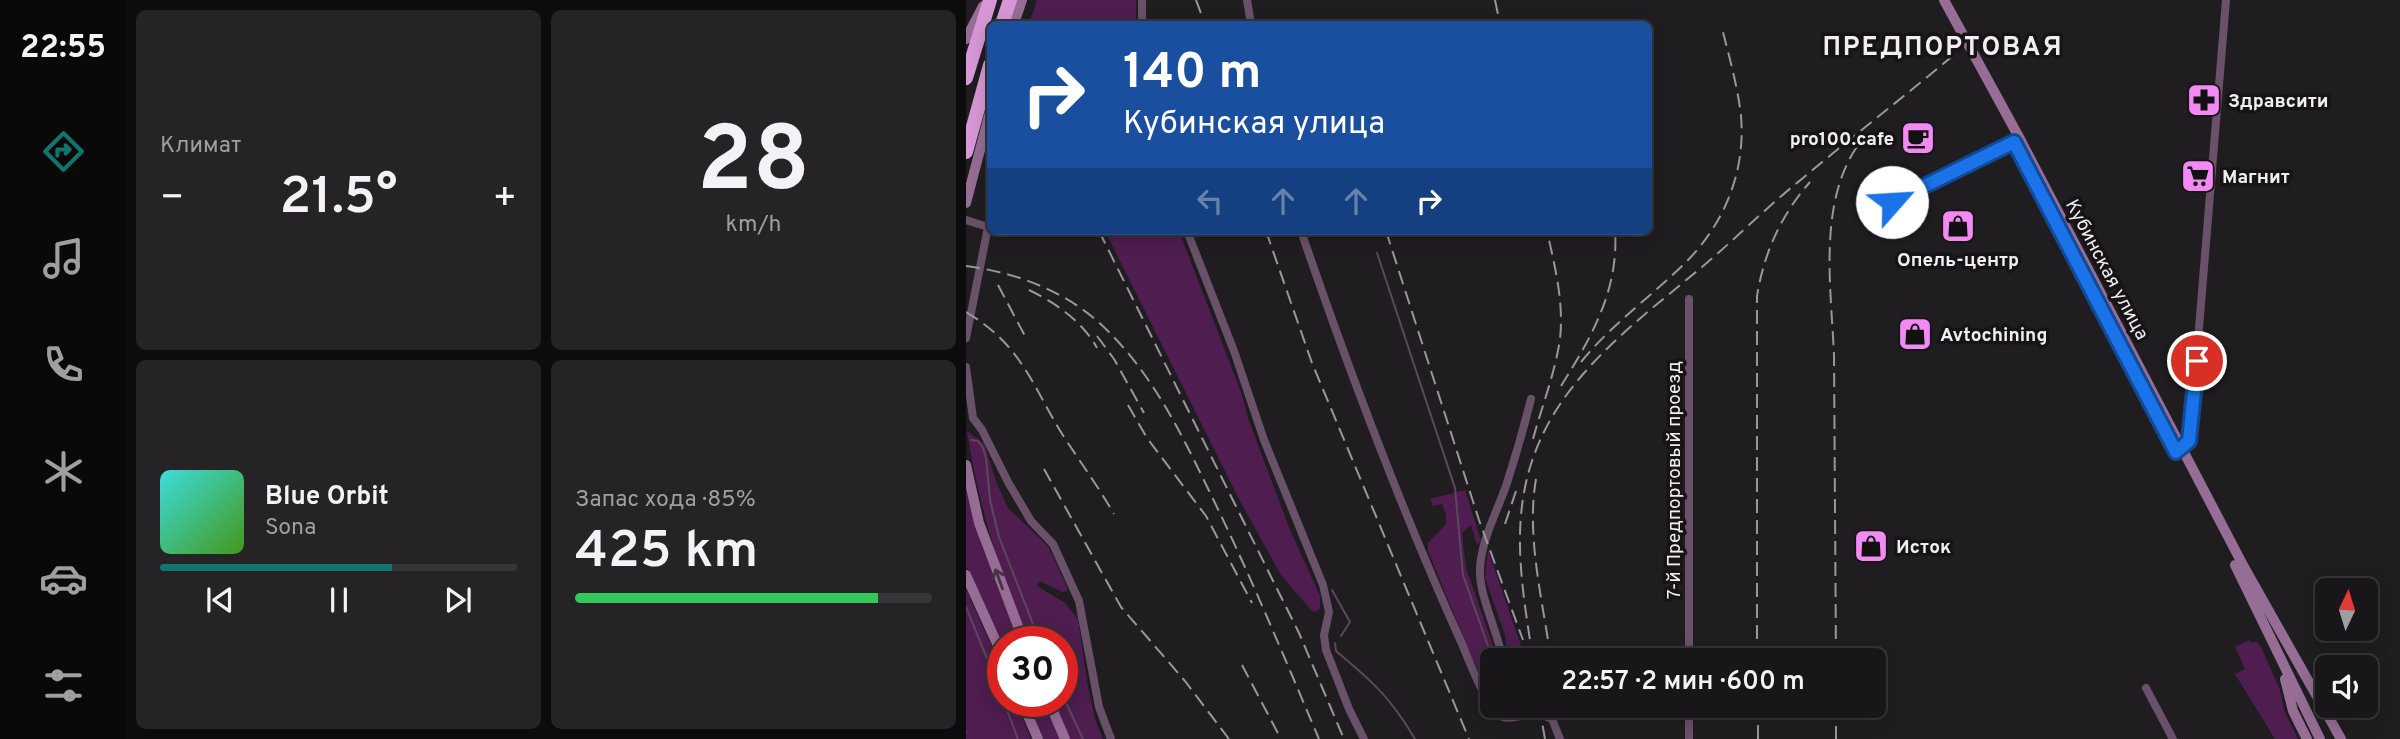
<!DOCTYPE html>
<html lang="ru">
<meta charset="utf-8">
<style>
:root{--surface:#181618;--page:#252325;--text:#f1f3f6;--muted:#9f9fa2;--line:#363537;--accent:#0f766e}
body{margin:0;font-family:Overpass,sans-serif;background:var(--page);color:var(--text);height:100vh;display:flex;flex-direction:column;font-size:26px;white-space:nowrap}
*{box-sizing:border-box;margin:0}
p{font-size:23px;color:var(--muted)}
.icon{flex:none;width:38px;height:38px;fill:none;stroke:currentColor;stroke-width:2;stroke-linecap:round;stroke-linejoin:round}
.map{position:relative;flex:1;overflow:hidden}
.panel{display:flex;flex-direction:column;gap:10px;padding:10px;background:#0d0c0d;width:840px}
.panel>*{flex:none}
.top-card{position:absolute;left:21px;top:21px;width:665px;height:214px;border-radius:10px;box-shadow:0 4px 18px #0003,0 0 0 2px var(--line);background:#1a4fa0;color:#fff;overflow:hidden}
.needle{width:46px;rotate:4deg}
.buttons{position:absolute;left:1349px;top:578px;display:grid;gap:14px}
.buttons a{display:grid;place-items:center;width:63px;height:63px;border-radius:10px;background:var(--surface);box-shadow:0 4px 18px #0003,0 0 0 2px var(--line);font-size:35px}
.speed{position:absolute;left:21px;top:626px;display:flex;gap:14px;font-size:35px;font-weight:700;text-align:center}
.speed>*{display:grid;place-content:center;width:91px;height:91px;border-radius:50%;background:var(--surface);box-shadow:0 4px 18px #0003,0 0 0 2px var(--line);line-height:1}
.speed .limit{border:10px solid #d22;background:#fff;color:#111}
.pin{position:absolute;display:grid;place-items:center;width:60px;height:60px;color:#fff;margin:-30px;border:4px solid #fff;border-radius:50%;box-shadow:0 2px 7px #0007}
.me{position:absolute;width:77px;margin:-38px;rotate:64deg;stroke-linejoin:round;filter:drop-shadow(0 0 5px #0008)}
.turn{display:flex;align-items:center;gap:24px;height:147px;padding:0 21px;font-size:32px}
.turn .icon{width:91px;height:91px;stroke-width:2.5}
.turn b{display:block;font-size:49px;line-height:60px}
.lanes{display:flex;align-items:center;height:66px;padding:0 21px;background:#0003;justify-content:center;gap:35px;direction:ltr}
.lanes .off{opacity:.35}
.big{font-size:52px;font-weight:600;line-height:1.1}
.panel .widget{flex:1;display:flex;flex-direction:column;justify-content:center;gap:10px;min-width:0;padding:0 24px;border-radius:10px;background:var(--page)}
.panel .dial{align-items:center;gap:0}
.dial b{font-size:91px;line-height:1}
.song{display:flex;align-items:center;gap:21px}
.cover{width:84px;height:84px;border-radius:10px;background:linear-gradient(135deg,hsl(180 70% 55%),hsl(100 70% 35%))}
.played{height:7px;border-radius:4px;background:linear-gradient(90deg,var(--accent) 65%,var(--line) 65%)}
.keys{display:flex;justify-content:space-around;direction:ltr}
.heat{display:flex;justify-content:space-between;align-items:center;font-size:38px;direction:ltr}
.charge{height:10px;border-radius:5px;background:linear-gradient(90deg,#34c759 85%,var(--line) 0)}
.panel .tiles{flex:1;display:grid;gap:10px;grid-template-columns:repeat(2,1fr)}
.trip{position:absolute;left:514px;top:648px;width:406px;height:70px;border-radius:10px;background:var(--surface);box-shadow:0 4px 18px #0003,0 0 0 2px var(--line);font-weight:600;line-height:70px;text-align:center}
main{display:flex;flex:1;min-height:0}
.tab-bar{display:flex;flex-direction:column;width:126px;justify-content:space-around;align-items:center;background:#0a090a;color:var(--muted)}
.tab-bar .icon{width:49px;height:49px}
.tab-bar .on{color:var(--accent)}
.tab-bar b{font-size:32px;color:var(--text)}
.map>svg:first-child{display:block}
</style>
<main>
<nav class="tab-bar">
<b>22:55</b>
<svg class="icon on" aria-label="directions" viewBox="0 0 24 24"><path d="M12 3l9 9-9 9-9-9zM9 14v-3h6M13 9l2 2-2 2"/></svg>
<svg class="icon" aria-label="music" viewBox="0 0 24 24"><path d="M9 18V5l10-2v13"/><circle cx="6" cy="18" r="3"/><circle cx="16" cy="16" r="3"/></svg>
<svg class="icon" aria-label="phone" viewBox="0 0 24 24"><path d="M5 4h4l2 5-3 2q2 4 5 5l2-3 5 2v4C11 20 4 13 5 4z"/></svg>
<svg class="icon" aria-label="climate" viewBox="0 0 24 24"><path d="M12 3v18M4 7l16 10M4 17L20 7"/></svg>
<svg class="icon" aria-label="car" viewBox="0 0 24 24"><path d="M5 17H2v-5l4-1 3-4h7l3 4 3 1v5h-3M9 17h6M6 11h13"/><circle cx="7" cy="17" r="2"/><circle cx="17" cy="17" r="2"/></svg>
<svg class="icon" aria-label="filters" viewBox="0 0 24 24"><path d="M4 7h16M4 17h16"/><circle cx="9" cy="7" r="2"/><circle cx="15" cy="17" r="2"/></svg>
</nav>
<section class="panel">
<div class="tiles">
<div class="widget"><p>Климат</p>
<div class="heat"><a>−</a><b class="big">21.5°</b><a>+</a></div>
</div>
<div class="widget dial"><b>28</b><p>km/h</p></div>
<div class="widget">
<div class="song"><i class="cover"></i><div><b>Blue Orbit</b><p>Sona</p></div></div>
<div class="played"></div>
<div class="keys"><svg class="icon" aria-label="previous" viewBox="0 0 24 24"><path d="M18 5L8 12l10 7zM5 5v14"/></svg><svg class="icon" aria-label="pause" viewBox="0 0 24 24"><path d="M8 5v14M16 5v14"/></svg><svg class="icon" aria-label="next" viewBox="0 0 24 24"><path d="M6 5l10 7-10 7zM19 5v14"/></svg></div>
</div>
<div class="widget"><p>Запас хода · 85%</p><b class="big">425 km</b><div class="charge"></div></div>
</div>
</section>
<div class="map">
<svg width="1434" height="739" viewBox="0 0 1434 739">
<rect width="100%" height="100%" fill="#201d20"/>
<path fill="#4f1d50" d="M71,0h99v24h-107z
M139,231h74l62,161 8,29 41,109 30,66v12l-4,4 -5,-2 -30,-35 -41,-74z
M1,431l17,12 13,41 11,24 40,38 19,41v4l-5,1 -22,-11 -3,5 28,17 13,16 10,68 7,32 8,20h-34l-15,-37h8v-60h-33c-30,-71 -50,-134 -62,-211z
M0,486l16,59 38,97h-17v5l-37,-81z
M499,490l16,51 -4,4 -6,-20 -9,8 4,35 32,92h-5v39l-21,-41 -44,-107v-8l18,-19v-10l-4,-10 -9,2 -3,-7z
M522,550l38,110h-18l-3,-25 -20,-57z
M0,589l37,83v30h13l15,37h-65z
M1283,640l1,2h7l4,5 19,43 4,20 14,29h-23l-40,-65 10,-5 -10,-22z
M59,702h19l16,37h-17z"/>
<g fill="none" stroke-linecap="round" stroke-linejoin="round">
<path stroke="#5b485c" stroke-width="2" d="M411,253l78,235 8,87 30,85
M5,440l7,1 5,7 3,10 4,42 9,37 41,105
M366,590l18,32 -9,14
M0,607l37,91
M369,643l1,8c36,30 55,47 79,88
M96,694l21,45
M38,702l14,37
M543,705l1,2
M0,731v1"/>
<path stroke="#6a516a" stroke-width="8" d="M281,0l4,24
M176,24v-24
M927,202l127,-63
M0,220l22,7 -22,111
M221,231l47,120 30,89 59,145 6,27 -5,23 2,15 23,59 15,30
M335,231c48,140 100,278 161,413 6,15 25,63 36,71 9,6 22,1 31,-2
M723,299v361
M0,367l7,51 9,12 26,52 23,39 22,23 26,57 20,106 12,32
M1210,452l13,-11 3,-28 34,-413
M537,660c-5,-27 -24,-65 -23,-89 0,-29 18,-61 27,-88 9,-28 17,-56 24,-84
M1180,688l27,51
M557,705l6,8 12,1 11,5 8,20
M723,705v34"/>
<path stroke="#966d95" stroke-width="10" d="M978,0l76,139 224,428 97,172
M0,39l17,-33
M0,203l24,-91
M0,465l13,58 45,119
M1269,565l85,174
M0,575l37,82
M1319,679l8,32 14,28
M56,702l16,37
M83,702l16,37"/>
<path stroke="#d797d6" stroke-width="14" d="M0,78l24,-78
M0,152l24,-87"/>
<path stroke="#9a979a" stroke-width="2" stroke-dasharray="14 7" stroke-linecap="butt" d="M43,0l6,24
M230,0l9,24
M529,0l5,24
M133,231l200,402 45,106
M300,231l46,132 157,376
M420,231l93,289 44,120
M0,266c47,6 94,23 130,54 55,48 87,117 118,181 38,78 71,158 105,238
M32,285l27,51
M63,290c27,13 54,32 68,58
M0,312c57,34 66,74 98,125 17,26 35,51 50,77
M131,336l17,23 30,54
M615,362c30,-37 67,-63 101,-96 41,-39 64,-93 59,-150 -3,-28 -11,-56 -18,-84
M595,386c30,-48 58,-96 54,-155
M162,405l19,33 59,78 46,87
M567,439c9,-33 22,-66 27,-100 4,-37 -5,-72 -13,-108
M78,469l77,138 64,74 44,58
M570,479c-10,59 7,122 15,181
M539,524l11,-33
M567,660c-10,-67 -23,-133 -1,-199 30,-91 115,-146 184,-206 29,-26 57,-53 87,-77 50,-42 102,-82 152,-124
M791,660v-364c7,-43 24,-81 53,-114
M870,660l-2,-305c-3,-70 -18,-163 32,-220
M276,665l39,74
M573,705l6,34
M870,705v34
M792,739v-34"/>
<path stroke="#966d95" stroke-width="10" d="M48,24l8,-24"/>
<path stroke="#d797d6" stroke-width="14" d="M36,24l8,-24"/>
</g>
<defs><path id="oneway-shaft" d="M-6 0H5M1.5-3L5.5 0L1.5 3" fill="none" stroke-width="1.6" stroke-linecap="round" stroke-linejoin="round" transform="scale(1.75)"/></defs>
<use stroke="#433243" href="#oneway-shaft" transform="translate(33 579) rotate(-110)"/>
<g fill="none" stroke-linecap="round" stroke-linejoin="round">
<g stroke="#114b97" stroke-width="18">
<path id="route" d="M926,202l122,-60 162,310 13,-11 8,-80"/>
</g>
<use href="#route" stroke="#1a73e8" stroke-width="12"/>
</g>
<defs>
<g id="pharmacy-square" transform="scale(1.75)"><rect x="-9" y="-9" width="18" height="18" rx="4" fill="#f28af3" stroke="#171317"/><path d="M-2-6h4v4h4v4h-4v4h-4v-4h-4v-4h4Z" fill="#111"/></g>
<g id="cafe-square" transform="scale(1.75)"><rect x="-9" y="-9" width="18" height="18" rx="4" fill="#f28af3" stroke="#171317"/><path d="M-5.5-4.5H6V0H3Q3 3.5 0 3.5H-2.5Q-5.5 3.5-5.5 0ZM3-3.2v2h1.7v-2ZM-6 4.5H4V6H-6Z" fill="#111"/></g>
<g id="supermarket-square" transform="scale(1.75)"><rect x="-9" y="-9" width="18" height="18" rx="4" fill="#f28af3" stroke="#171317"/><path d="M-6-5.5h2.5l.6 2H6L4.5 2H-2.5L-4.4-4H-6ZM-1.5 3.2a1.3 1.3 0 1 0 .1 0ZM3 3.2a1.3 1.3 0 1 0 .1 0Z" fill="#111"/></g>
<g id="shop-square" transform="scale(1.75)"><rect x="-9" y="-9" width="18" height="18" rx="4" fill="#f28af3" stroke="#171317"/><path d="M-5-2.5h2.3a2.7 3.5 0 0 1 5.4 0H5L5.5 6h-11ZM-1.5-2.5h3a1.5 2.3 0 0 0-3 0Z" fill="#111"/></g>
</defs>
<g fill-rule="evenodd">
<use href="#pharmacy-square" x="1238" y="100"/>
<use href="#cafe-square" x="952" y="138"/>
<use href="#supermarket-square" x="1232" y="176"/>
<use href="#shop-square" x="992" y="226"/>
<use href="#shop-square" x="949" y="334"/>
<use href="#shop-square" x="905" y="546"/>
</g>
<g text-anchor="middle" stroke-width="7" stroke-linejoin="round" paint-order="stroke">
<g font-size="19" font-weight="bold" fill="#f0eef0" stroke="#171317" text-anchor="start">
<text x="1262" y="107">Здравсити</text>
<text x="928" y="145" text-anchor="end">pro100.cafe</text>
<text x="1256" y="183">Магнит</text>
<text x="992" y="266" text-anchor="middle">Опель-центр</text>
<text x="974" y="341">Avtochining</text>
<text x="930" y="553">Исток</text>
</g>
<g font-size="19" fill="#f0eef0" stroke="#171317">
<text transform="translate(1142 269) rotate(62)" y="7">Кубинская улица</text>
<text transform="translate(707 480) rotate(-90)" y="7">7-й Предпортовый проезд</text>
</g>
<g font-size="26" font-weight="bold" letter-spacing="2" fill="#f0eef0" stroke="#171317">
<text x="977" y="55">ПРЕДПОРТОВАЯ</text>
</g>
</g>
</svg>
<div class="buttons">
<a><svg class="needle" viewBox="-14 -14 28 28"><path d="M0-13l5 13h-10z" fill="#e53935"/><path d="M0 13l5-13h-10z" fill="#9f9fa2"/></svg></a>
<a><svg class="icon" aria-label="sound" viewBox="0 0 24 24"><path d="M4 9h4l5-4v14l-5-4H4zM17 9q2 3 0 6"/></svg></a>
</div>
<div class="speed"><div class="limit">30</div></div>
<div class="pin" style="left:1231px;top:361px;background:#d93025"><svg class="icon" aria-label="arrive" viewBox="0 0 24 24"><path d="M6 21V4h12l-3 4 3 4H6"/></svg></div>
<svg class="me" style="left:926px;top:202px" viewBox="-20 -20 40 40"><circle r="19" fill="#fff"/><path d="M0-13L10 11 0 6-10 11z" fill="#1a73e8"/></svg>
<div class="trip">22:57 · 2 мин · 600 m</div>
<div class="top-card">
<div class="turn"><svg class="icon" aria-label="right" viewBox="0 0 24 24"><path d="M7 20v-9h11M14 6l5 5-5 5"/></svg><div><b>140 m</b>Кубинская улица</div></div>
<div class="lanes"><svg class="icon off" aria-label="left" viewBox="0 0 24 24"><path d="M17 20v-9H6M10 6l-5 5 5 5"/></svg><svg class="icon off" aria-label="ahead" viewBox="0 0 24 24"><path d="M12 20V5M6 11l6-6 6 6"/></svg><svg class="icon off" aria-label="ahead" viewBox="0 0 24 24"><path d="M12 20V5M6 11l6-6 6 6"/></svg><svg class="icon" aria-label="right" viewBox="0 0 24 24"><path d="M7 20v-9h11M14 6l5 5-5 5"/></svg></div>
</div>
</div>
</main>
